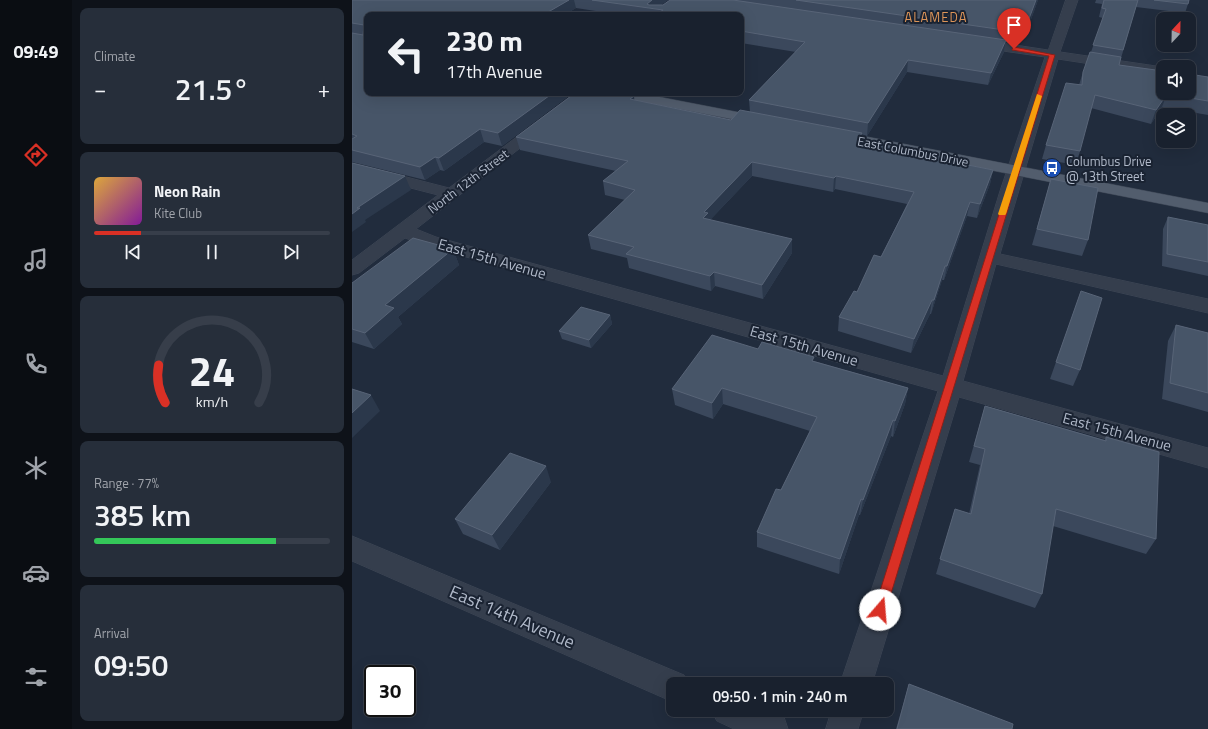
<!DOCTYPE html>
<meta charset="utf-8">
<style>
:root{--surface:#19212e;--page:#262e3a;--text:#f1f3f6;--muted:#9fa3aa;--line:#373e4a;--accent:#d93025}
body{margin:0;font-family:"Titillium Web",sans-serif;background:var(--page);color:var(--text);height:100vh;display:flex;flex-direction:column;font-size:15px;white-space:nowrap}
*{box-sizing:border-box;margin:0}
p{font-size:13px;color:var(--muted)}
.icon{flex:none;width:22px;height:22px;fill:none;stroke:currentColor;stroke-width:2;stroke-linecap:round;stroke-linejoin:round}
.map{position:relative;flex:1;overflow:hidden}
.sheet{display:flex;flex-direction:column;gap:8px;padding:8px;background:#0e1219;width:280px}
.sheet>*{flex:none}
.banner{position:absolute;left:12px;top:12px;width:380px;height:84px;border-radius:8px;box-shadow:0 4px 16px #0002,0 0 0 1px var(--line);background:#19212e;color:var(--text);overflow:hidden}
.needle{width:26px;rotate:22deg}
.buttons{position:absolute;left:804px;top:12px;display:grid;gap:8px}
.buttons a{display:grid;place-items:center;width:40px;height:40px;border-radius:8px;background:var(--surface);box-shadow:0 4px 16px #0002,0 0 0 1px var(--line);font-size:20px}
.speed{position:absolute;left:12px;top:665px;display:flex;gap:8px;font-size:20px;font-weight:700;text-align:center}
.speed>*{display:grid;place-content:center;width:52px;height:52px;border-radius:50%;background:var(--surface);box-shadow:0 4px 16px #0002,0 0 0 1px var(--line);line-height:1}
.speed .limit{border:2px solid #111;border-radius:6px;background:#fff;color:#111}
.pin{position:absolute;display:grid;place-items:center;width:34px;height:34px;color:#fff;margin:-41px -17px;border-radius:50% 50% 50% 0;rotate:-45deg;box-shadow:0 0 4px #0007}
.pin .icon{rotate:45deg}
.me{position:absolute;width:44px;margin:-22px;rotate:18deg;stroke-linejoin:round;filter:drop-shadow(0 0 3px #0008)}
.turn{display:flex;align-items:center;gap:14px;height:84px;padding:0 16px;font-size:18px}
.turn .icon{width:52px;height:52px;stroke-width:2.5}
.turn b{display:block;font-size:28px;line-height:34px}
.big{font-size:30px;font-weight:600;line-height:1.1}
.sheet .card{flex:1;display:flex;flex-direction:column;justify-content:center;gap:6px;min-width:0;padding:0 14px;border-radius:8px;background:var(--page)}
.sheet .dial{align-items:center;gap:0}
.dial svg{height:104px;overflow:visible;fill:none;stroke:var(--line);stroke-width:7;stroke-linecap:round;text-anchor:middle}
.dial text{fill:var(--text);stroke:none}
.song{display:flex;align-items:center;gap:12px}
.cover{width:48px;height:48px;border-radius:6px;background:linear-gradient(135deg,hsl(40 70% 55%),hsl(290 70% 35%))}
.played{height:4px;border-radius:2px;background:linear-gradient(90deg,var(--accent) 20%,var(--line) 20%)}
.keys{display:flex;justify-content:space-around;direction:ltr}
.heat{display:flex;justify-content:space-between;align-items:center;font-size:22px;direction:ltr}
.charge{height:6px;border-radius:3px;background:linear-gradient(90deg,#34c759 77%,var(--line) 0)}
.trip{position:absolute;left:314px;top:677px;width:228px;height:40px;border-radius:8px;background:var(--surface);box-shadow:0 4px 16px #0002,0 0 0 1px var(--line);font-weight:600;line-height:40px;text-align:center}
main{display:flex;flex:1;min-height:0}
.menu{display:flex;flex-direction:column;width:72px;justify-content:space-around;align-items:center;background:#0a0d12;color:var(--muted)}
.menu .icon{width:28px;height:28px}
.menu .selected{color:var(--accent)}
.menu b{font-size:18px;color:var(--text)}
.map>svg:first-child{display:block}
</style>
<main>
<nav class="menu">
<b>09:49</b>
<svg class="icon selected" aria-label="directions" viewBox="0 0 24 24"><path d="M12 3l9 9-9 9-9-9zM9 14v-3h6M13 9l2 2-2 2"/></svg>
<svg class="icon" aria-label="music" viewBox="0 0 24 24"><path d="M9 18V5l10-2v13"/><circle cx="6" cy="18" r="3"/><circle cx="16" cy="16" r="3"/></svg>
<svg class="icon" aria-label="phone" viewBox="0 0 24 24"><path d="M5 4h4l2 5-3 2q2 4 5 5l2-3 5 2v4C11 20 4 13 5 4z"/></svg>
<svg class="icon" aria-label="climate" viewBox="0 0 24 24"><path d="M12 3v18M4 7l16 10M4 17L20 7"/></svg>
<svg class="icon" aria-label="car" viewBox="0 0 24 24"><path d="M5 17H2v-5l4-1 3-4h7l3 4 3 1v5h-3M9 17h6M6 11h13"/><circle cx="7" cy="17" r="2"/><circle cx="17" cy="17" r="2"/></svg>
<svg class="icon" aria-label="filters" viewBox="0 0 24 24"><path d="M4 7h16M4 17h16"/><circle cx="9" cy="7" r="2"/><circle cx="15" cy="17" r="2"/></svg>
</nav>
<section class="sheet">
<div class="card"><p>Climate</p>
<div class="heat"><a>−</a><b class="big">21.5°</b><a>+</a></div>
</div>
<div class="card">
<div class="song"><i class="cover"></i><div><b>Neon Rain</b><p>Kite Club</p></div></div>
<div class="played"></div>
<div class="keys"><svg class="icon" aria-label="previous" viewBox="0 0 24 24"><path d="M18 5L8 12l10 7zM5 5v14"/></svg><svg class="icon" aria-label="pause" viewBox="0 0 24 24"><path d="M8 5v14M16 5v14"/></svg><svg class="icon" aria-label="next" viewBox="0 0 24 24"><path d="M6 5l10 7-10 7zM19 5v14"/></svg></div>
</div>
<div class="card dial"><svg viewBox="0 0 100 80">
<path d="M14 69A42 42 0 1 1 86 69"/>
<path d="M14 69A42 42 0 0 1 9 40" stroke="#d93025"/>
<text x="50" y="56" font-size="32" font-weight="700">24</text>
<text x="50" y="72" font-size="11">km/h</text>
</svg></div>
<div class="card"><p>Range · 77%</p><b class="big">385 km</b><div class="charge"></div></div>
<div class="card"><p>Arrival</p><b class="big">09:50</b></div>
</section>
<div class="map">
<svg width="856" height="729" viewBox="0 0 856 729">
<rect width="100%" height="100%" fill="#212c3d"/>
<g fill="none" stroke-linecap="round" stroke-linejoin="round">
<g stroke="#3e4756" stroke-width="1">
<path id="minor" d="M714,0h12l-18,52 103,15v8l-105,-16 -58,195 208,45v14l-212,-49 -33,117 245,67v20l-249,-71 -87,287h-32l98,-293 -514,-146 -19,-7 -46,35 -7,2v-15l86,-65 -86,-22v-10l97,25 126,-95h16l-175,136 20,8 507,139 57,-185 45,-134 -70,-10 -4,-1 -2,-3 2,-3 4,-1 73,11z
M0,536l332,139 4,9h-15v18l-321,-141z
M360,710h54l18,7 4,12h-54l-17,-8z
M480,710h32l-6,19h-32z"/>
</g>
<g stroke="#3e4756" stroke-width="1">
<path id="major" d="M258,93h29l124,24 5,1 2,3 -2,3 -5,1 -146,-28 -5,-1z
M480,130l376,73v10l-381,-75 -3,-3 3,-3z"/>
</g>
<use href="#minor" fill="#353e4d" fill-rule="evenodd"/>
<use href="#major" fill="#525d6d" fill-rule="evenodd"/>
</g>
<path fill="#3b485c" d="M0,0h316l-7,5h2l7,-5h368l-13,36 -13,-2 -4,9 -2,-1 -2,10 -16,33 -81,-13 -40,64 -6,-2v7l79,15 -1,4 54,10 -3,14 -13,34 -10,-2 -23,64h-2l-11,34h-1l-19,39 -73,-22 1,-14 18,-25 24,-35 26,-53 -72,-15 -2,3 -81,-16 -42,44 82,19v14l-29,46 -48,-13 -4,5 -82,-23 -2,-10 -36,-9 -3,-14 37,-35 -20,-5 -2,-14 13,-10 -96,-21 -4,-13 118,-37 97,20 19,-8 -1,-12 47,-48 -55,-9v-28h-119l-46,-7 -12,7h-197v78h202l1,2 -68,51 -18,-4 -40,29 -4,-1 -15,10 -73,-18z
M744,0h93l-1,4 -3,9 -49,-6 -17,58 89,12v38l-46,-8 -11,17 -60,-16 -11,43 -4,14 -34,-6 4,-14 33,-60 4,-13 8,-20 12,-34 -4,-1 3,-13 -7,-1z
M699,179l37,61 -6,16 -50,-11z
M816,217l40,8v51l-46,-10 1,-37z
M101,249l6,16 -61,52 4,7 -28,25 -22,-7v-59z
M729,291l-1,79 -7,16 -23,-7z
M258,315l2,9 -21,24 -29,-9 -3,-8z
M824,325l32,8v79l-46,-13 6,-58z
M406,349l56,12 94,27 -3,16 -12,33 -2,-1 -31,79h-1l-20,59 -82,-27v-15l24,-42 29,-59 -87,-27 -10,15 -38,-14 -3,-16z
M633,406l120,34 1,-3 50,102 -10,15 -93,-28 -11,68 -7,14 -99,-34 19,-65 14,5 11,-49 -11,-3z
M199,482l-51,68 -37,-16 -8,-15z
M557,684l103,45h-116z"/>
<path fill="#2b384b" d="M217,0h5l2,8 -12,7h-21z
M300,0h16l-12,9 -8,-1 -1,-4z
M684,0h2l-13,36 2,-12z
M663,23l-3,11 -4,9 3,-12z
M654,40l-2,12 -16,33 3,-12z
M556,60l-1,12 -40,64 1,-13z
M201,93h16l1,2 -68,51 -4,-13z
M815,94l-5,13 -11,17 5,-14z
M282,96l1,12 -5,-9z
M128,129l4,13 -40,29 -5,-13z
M510,133l-2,13 -3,-5z
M83,157l5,13 -15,10 -5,-13z
M400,162v14l-43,45 -6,-3 1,-6z
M641,170l-3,14 -13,34 3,-14z
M53,176l6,14 -46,30 1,2 -14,10v-18l5,-6z
M484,176l-1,13 -2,3 1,-14z
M618,202l-3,14 -23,64 3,-14z
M440,239v14l-29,46 -1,-14z
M101,249l6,16 -61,52 4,7 -28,25 -9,-16 20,-28z
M593,266l-3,14 -11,34 3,-14z
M362,272l1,14 -4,5 -1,-15z
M580,300l-2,14 -19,39 3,-14z
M258,315l2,9 -21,24 -2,-8z
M370,388l1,16 -10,15 -1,-16z
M556,388l-3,16 -12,33 2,-16z
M19,395l9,16 -28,27v-25z
M541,420l-2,16 -31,79 3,-15z
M194,466l5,16 -51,68 -8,-15z
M509,499l-2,16 -20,59 1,-15z"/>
<path fill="#475568" stroke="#586477" d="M0,0h217l-26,15h-176v78h186l-55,40 -18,-4 -41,29 -4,-1 -15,10 -68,-17v-11l5,-3 -5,-2v-101l11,2 1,-10 -12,-2z
M240,0h60l-5,4 2,1h14l7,-5h63l273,40 -15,33 -83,-13 -40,63 -119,-23 56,-58 -64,-11v-16h-76l-8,-1 6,-4z
M444,0h240l-9,24 -12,-1 -4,8z
M752,0h34l-15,50 -30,-5 13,-36 -4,-1z
M802,0h35l-1,4z
M738,52l31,5 -2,8 44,6v22h26v-19l19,3v24l-41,-7 -11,16 -61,-15 -15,56 -34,-6 20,-62 16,2 1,-13z
M223,93h45l14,3 -4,3 101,21 9,-10 122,23 -5,8 83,15 -2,3 55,11 -13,34 -10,-2 -23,64h-2l-11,34h-2l-18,39 -75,-22 15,-26 3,1 17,-37 7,2 33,-65 -78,-16 -2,2 -82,-16 -48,50 4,1 -5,5 89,21 -30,46 -48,-13 -4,4 -84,-22 8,-7 -46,-12 47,-45 -32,-9 25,-20 -112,-24z
M0,163l53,13 -48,32h3l-8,6z
M699,179l47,9 -10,52 -51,-11z
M816,217l40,8v37l-41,-8z
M61,238l40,11 -68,56 9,3 -29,25 -13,-4v-46z
M729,291l21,7 -22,72 -24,-8z
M229,307l29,8 -21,25 -30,-9z
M824,325l32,8v60l-38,-10z
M360,335l46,14 4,-7 52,15 -2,4 96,27 -13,33 -2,-1 -30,80 -2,-1 -21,60 -83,-27 19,-43 5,1 36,-73 -95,-29 -10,15 -40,-14z
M0,389l19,6 -19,18z
M633,406l121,35v-4l53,15 -3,87 -100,-30 -14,85 -102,-35 15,-50 16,5 14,-65 -11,-3z
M158,453l36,13 -54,69 -37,-16z
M557,684l104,40 -1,5h-115z"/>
<path fill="#d93025" stroke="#8d1f18" d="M662,47l41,8 -169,555 -2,4 -4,1 -5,-1 -1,-4 175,-554 -37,-6v-1z"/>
<path fill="#f59e0b" d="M685,94l5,2 -36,118 -1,1h-6l-1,-1z"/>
<defs>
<g id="bus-disc" transform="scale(1)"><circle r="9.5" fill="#1a4fb4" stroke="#1a2332"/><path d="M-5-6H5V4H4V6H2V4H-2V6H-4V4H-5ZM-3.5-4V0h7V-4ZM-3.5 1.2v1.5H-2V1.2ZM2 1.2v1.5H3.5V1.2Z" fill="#fff"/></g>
</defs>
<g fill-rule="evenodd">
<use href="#bus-disc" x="700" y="168"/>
</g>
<g text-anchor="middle" stroke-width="4" stroke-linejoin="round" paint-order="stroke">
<g font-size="13" letter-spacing="1" fill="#dc9458" stroke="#1a2332">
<text x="584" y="22">ALAMEDA</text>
</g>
<g font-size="13" fill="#b0b9c9" stroke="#1a2332">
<text transform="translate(561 151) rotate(11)" y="5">East Columbus Drive</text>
<text transform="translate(116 181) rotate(-37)" y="5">North 12th Street</text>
</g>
<g font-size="13" fill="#b0b9c9" stroke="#1a2332" text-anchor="start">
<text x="714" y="166">Columbus Drive<tspan x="714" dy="15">@ 13th Street</tspan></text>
</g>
<g font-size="15" fill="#b0b9c9" stroke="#1a2332">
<text transform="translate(140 259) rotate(16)" y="5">East 15th Avenue</text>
<text transform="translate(452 346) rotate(16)" y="5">East 15th Avenue</text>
<text transform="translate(765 432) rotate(15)" y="5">East 15th Avenue</text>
</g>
<g font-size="18" fill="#b0b9c9" stroke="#1a2332">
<text transform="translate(160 617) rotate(23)" y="6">East 14th Avenue</text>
</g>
</g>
</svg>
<div class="buttons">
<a><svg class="needle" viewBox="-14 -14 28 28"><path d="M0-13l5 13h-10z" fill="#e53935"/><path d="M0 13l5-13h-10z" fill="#9fa3aa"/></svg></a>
<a><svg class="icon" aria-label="sound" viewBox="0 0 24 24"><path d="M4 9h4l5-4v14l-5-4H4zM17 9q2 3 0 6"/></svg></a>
<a><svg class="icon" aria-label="layers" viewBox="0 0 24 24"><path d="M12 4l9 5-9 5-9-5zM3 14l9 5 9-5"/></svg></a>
</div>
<div class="speed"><div class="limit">30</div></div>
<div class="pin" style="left:662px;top:49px;background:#d93025"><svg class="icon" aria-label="arrive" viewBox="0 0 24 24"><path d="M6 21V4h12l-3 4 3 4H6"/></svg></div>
<svg class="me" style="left:528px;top:610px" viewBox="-20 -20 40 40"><circle r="19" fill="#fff"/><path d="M0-13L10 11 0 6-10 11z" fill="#d93025"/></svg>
<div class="trip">09:50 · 1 min · 240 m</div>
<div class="banner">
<div class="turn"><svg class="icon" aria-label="left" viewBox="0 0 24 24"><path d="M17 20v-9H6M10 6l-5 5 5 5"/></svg><div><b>230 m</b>17th Avenue</div></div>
</div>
</div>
</main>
